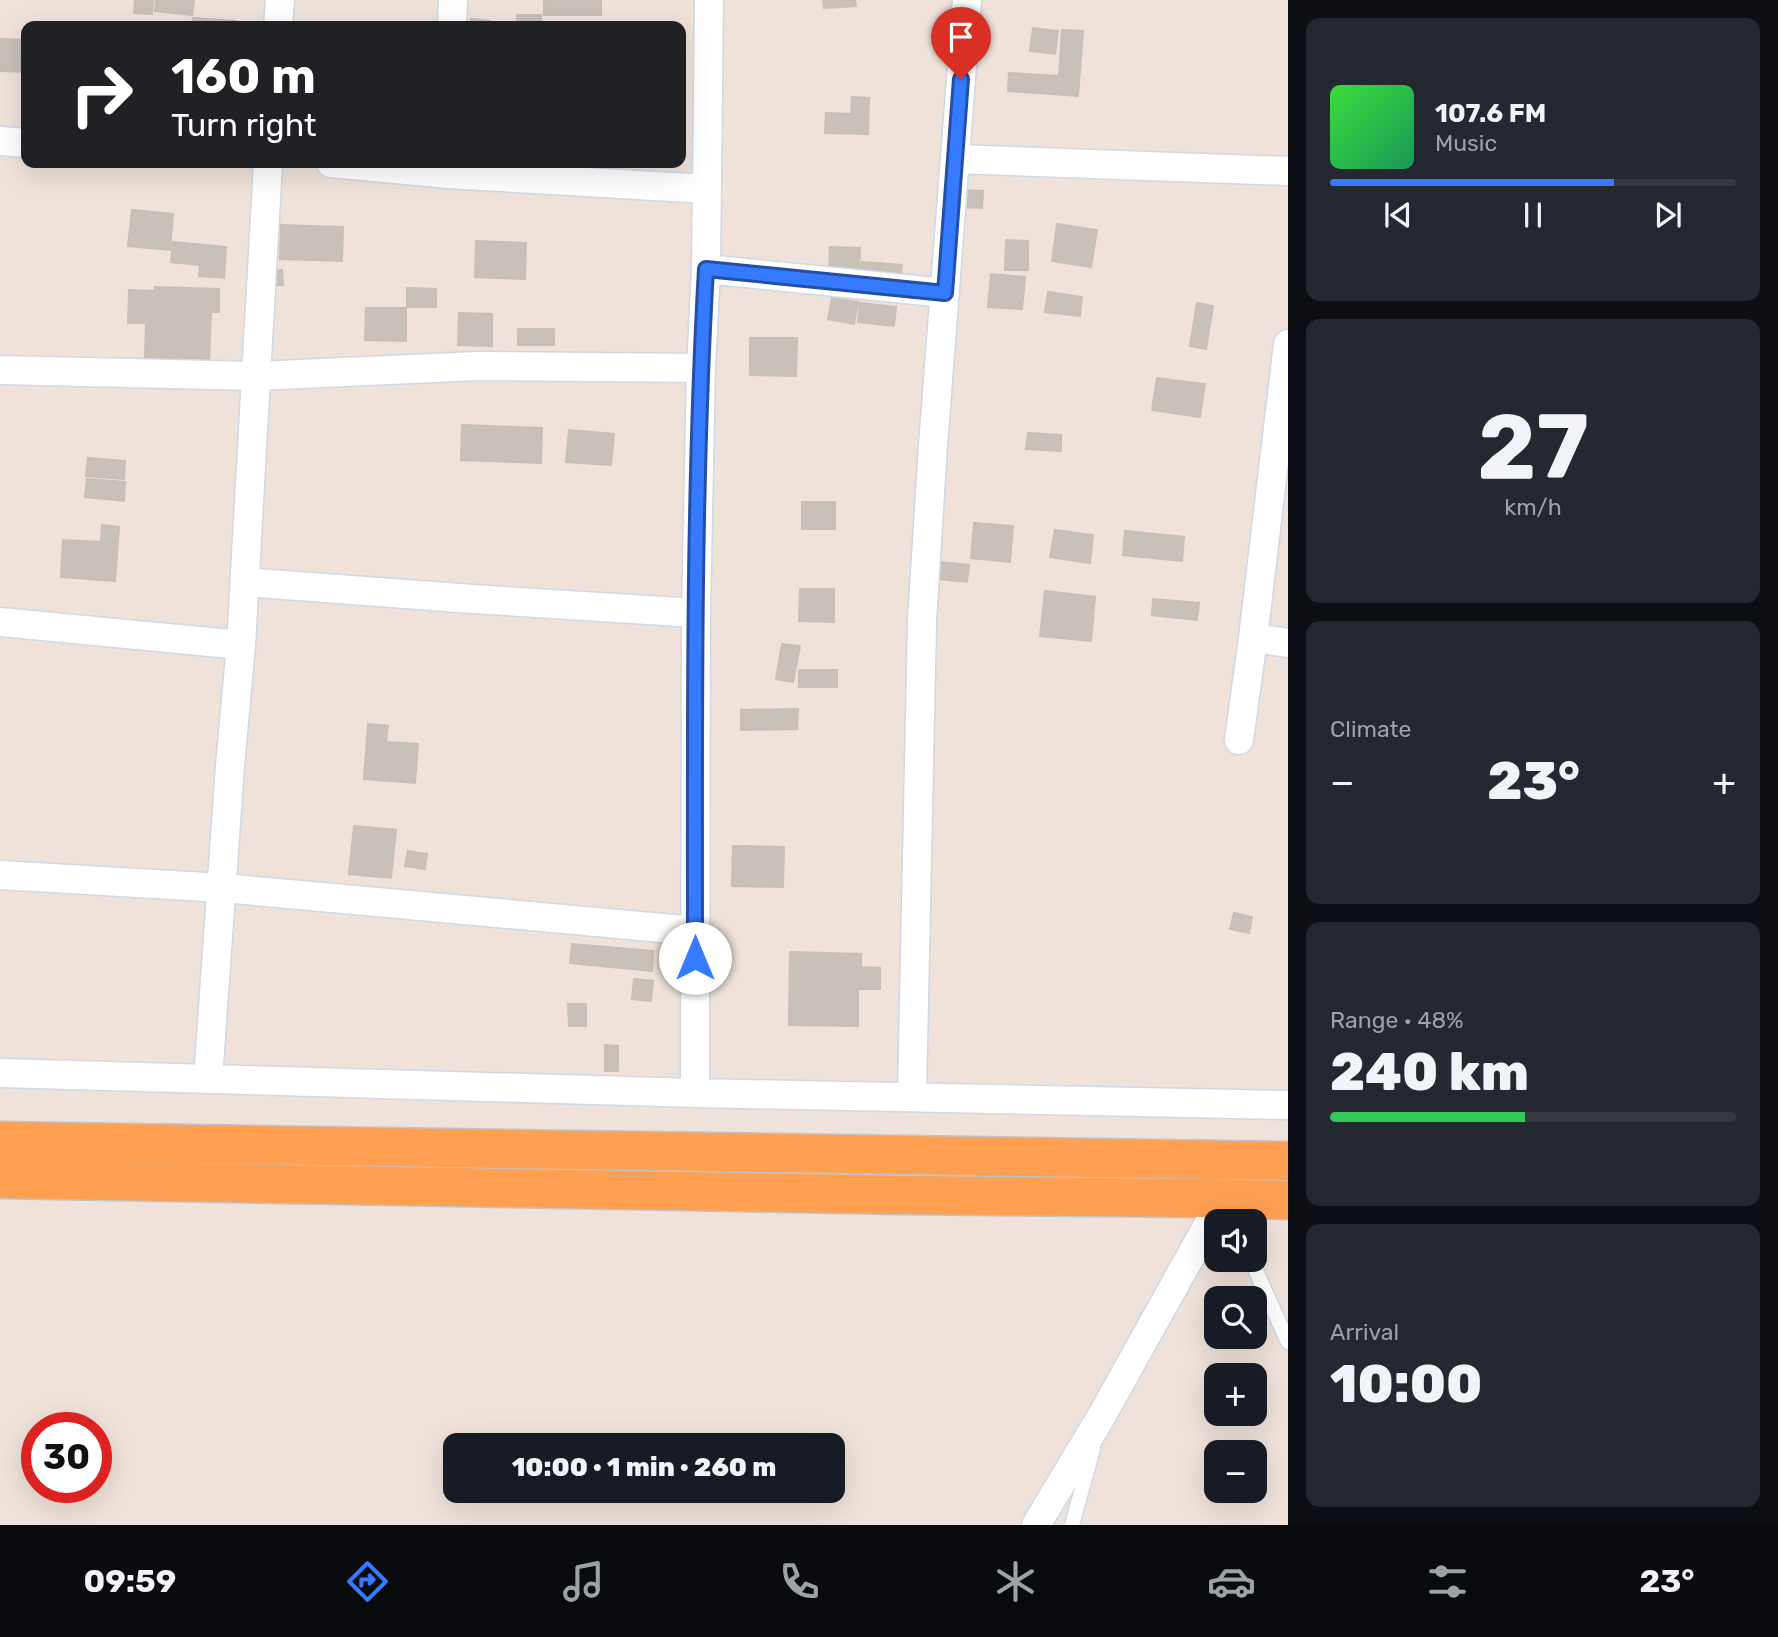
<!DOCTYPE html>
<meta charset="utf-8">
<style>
:root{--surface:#171b24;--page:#242831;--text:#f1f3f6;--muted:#9ea1a6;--line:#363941;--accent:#367bff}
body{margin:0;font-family:Rubik,sans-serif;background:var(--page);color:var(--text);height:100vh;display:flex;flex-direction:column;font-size:26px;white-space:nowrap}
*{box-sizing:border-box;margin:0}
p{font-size:23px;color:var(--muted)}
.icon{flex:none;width:38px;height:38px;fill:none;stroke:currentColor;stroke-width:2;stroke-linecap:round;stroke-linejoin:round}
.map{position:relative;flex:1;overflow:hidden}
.side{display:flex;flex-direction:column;gap:18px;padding:18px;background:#0d0f14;width:490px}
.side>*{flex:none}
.guide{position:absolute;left:21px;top:21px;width:665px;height:147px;border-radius:14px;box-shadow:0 7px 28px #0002;background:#202124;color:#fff;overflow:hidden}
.fabs{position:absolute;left:1204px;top:1209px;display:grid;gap:14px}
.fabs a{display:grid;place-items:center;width:63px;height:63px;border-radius:14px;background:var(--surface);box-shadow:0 7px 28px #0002;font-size:35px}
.speed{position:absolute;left:21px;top:1412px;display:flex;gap:14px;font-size:35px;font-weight:700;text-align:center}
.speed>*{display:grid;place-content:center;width:91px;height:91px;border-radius:50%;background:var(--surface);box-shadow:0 7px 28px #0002;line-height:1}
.speed .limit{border:10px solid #d22;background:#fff;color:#111}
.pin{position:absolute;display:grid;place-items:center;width:60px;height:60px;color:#fff;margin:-72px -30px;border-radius:50% 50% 50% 0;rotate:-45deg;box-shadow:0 0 7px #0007}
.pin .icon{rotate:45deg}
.me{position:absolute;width:77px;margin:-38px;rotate:0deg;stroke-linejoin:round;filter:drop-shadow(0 0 5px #0008)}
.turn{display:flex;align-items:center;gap:24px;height:147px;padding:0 35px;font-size:32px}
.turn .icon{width:91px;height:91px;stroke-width:2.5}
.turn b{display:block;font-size:49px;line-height:60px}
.big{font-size:52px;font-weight:800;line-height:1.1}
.side .widget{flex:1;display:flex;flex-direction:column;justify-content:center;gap:10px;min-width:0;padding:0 24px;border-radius:14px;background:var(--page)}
.side .dial{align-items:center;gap:0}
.dial b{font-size:91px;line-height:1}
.song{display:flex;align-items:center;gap:21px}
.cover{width:84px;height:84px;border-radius:10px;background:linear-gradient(135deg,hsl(120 70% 55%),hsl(150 70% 35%))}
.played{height:7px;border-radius:4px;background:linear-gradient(90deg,var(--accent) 70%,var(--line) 70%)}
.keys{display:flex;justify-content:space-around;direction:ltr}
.heat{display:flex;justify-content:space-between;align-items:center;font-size:38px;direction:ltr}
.charge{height:10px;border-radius:5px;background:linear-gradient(90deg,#34c759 48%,var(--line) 0)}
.trip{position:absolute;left:443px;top:1433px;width:402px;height:70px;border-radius:14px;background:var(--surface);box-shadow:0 7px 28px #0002;font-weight:800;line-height:70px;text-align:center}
.tab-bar{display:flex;height:112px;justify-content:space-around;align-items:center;background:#090b0e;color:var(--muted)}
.tab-bar .icon{width:49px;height:49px}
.tab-bar .active{color:var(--accent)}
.tab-bar b{font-size:32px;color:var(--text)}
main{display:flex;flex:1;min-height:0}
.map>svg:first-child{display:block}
</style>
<main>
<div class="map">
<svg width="1288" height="1525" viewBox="0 0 1288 1525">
<rect width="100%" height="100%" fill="#eee2da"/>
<path fill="#c8c1b9" stroke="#c9beb4" stroke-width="2" d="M135,0h18l-1,14 -18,-1z
M156,0h38l-2,15 -37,-4z
M544,0h57v15h-57z
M823,0h32l1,6 -32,2z
M517,15h24v11h-24z
M193,18l43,3v5h-44z
M471,19l19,2 -1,5h-19z
M559,23h43v3h-43z
M1033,28l25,3 -3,23 -25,-3z
M1062,30l21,1 -5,65 -70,-5 1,-18 50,3z
M0,39l26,1v32l-26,-1z
M852,97l17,1 -1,36 -43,-1 1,-20 25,1z
M964,190l19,1 -1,17 -19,-1z
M132,210l41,4 -3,36 -42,-4z
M1057,224l40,6 -6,37 -39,-6z
M281,225l62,2 -1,34 -62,-2z
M1006,240l22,1v29h-23z
M476,241l50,2 -1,36 -50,-2z
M173,242l53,5 -2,31 -25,-2 1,-11 -29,-3z
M830,247l30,1 -1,28h-30z
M862,262l40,3 -2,16 -40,-3z
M282,270l1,15 -17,1 -1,-15z
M991,274l34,3 -3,32 -34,-2z
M155,287l64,2v23h-8l-2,47 -64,-2 1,-34h-18l1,-33 26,1z
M407,288l29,1v18h-29z
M1048,292l34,5 -2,19 -35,-4z
M832,298l26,4 -4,22 -26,-5z
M860,303l36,4 -2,19 -36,-4z
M1197,303l16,3 -7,43 -16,-3z
M366,308h40v33l-41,-1z
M459,313l33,1v32l-34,-1z
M518,329h36v16h-36z
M750,338h47l-1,38 -46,-1z
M1157,378l48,6 -5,33 -48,-7z
M462,425l80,3 -1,35 -80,-3z
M569,430l45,4 -3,31 -45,-3z
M1028,433l33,2v16l-35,-2z
M88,458l37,3 -1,18 -38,-3z
M87,479l38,3 -1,19 -39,-4z
M802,502h33v27h-33z
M974,523l39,3 -3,36 -39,-4z
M102,525l17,2 -4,54 -54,-4 2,-37 38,2z
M1055,530l38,5 -3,28 -40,-6z
M1125,531l59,6 -2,24 -59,-6z
M939,562l30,3 -2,17 -30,-3z
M800,589h34v33l-35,-1z
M1045,591l50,6 -4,44 -51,-5z
M1153,599l46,4 -2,17 -45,-5z
M782,644l18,2 -7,36 -17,-3z
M799,670h38v17h-38z
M798,709l-1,20 -56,1v-20z
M368,724l20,2 -2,16 32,2 -3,39 -51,-4z
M354,826l42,4 -5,48 -42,-4z
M733,846l51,1 -1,40 -51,-1z
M408,851l19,3 -2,15 -20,-3z
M1234,913l18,4 -3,16 -19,-4z
M572,944l81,7 -1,20 -82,-8z
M790,952l71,2v13l19,1v21h-22v37l-69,-1z
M634,979l19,2 -2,20 -19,-2z
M568,1004h18v22h-17z
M605,1045l13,1v25h-13z"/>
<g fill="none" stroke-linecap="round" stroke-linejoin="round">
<g stroke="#d0d7e5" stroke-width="17">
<path id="service" d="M1251,1260l37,82
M1072,1525l21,-76"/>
</g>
<g stroke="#d0d7e5" stroke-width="31">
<path id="minor" d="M278,26l2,-26
M452,26l1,-26
M0,141l26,2
M955,159l333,12
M331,163l118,11 258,15
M706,269l239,24
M0,370l256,6 222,-10 223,2
M245,582l228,17 223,14
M0,622l241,23
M1253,638l35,5
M1239,740l14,-102 35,-294
M0,875l223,13 472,43
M0,1073l695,20 593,12
M208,1079l22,-313 11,-121 27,-482
M695,1093l1,-480 5,-245 5,-99 3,-269
M912,1097l10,-476 11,-175 34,-446
M1036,1525l65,-108 122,-219"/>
</g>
<g stroke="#c3c3c3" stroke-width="41">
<path id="trunk" d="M0,1141l1288,20
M0,1179l903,16 298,3 87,2"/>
</g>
<use href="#service" stroke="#fff" stroke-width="14"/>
<use href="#minor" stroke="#fff" stroke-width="28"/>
<use href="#trunk" stroke="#fe9f52" stroke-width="38"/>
</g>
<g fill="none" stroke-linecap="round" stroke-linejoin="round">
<g stroke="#2350a6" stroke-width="18">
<path id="route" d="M695,958c0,-229 -2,-459 11,-689l239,24 16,-214"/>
</g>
<use href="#route" stroke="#367bff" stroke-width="12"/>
</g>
</svg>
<div class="fabs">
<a><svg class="icon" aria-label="sound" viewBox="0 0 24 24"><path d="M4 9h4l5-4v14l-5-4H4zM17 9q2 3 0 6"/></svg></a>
<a><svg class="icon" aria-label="search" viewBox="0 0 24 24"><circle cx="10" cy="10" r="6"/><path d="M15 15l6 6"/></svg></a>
<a>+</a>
<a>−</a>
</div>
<div class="speed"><div class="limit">30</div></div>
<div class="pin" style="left:961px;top:79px;background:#d93025"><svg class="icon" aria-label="arrive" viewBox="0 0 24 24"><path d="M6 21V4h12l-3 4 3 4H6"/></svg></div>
<svg class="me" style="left:695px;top:958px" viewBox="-20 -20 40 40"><circle r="19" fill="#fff"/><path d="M0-13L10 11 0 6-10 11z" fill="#367bff"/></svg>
<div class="trip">10:00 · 1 min · 260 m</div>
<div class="guide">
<div class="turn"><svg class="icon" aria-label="right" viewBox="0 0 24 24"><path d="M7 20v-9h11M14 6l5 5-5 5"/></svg><div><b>160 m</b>Turn right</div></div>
</div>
</div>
<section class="side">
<div class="widget">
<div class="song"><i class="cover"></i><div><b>107.6 FM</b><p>Music</p></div></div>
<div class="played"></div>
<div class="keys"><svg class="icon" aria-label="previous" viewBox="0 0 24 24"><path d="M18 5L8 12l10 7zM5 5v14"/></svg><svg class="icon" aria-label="pause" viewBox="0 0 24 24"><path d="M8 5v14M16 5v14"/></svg><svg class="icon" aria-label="next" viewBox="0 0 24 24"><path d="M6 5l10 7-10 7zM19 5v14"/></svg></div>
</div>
<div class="widget dial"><b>27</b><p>km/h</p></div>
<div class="widget"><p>Climate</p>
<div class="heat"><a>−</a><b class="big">23°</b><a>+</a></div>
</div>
<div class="widget"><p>Range · 48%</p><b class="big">240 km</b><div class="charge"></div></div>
<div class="widget"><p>Arrival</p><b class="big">10:00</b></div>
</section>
</main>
<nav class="tab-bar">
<b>09:59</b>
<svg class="icon active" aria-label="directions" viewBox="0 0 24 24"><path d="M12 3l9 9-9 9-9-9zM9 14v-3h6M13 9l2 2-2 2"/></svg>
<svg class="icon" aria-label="music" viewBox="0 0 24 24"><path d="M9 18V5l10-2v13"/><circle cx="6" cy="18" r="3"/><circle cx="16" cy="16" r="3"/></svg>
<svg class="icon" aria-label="phone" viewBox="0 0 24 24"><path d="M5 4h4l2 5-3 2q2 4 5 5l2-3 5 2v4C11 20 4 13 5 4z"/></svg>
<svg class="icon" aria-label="climate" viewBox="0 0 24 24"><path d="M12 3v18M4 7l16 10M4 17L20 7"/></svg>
<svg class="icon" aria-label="car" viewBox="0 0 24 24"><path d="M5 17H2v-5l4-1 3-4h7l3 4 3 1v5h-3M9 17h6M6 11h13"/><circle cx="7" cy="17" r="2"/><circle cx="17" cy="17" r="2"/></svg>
<svg class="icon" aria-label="filters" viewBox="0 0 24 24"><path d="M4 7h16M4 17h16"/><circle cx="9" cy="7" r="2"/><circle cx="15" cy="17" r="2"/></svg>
<b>23°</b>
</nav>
